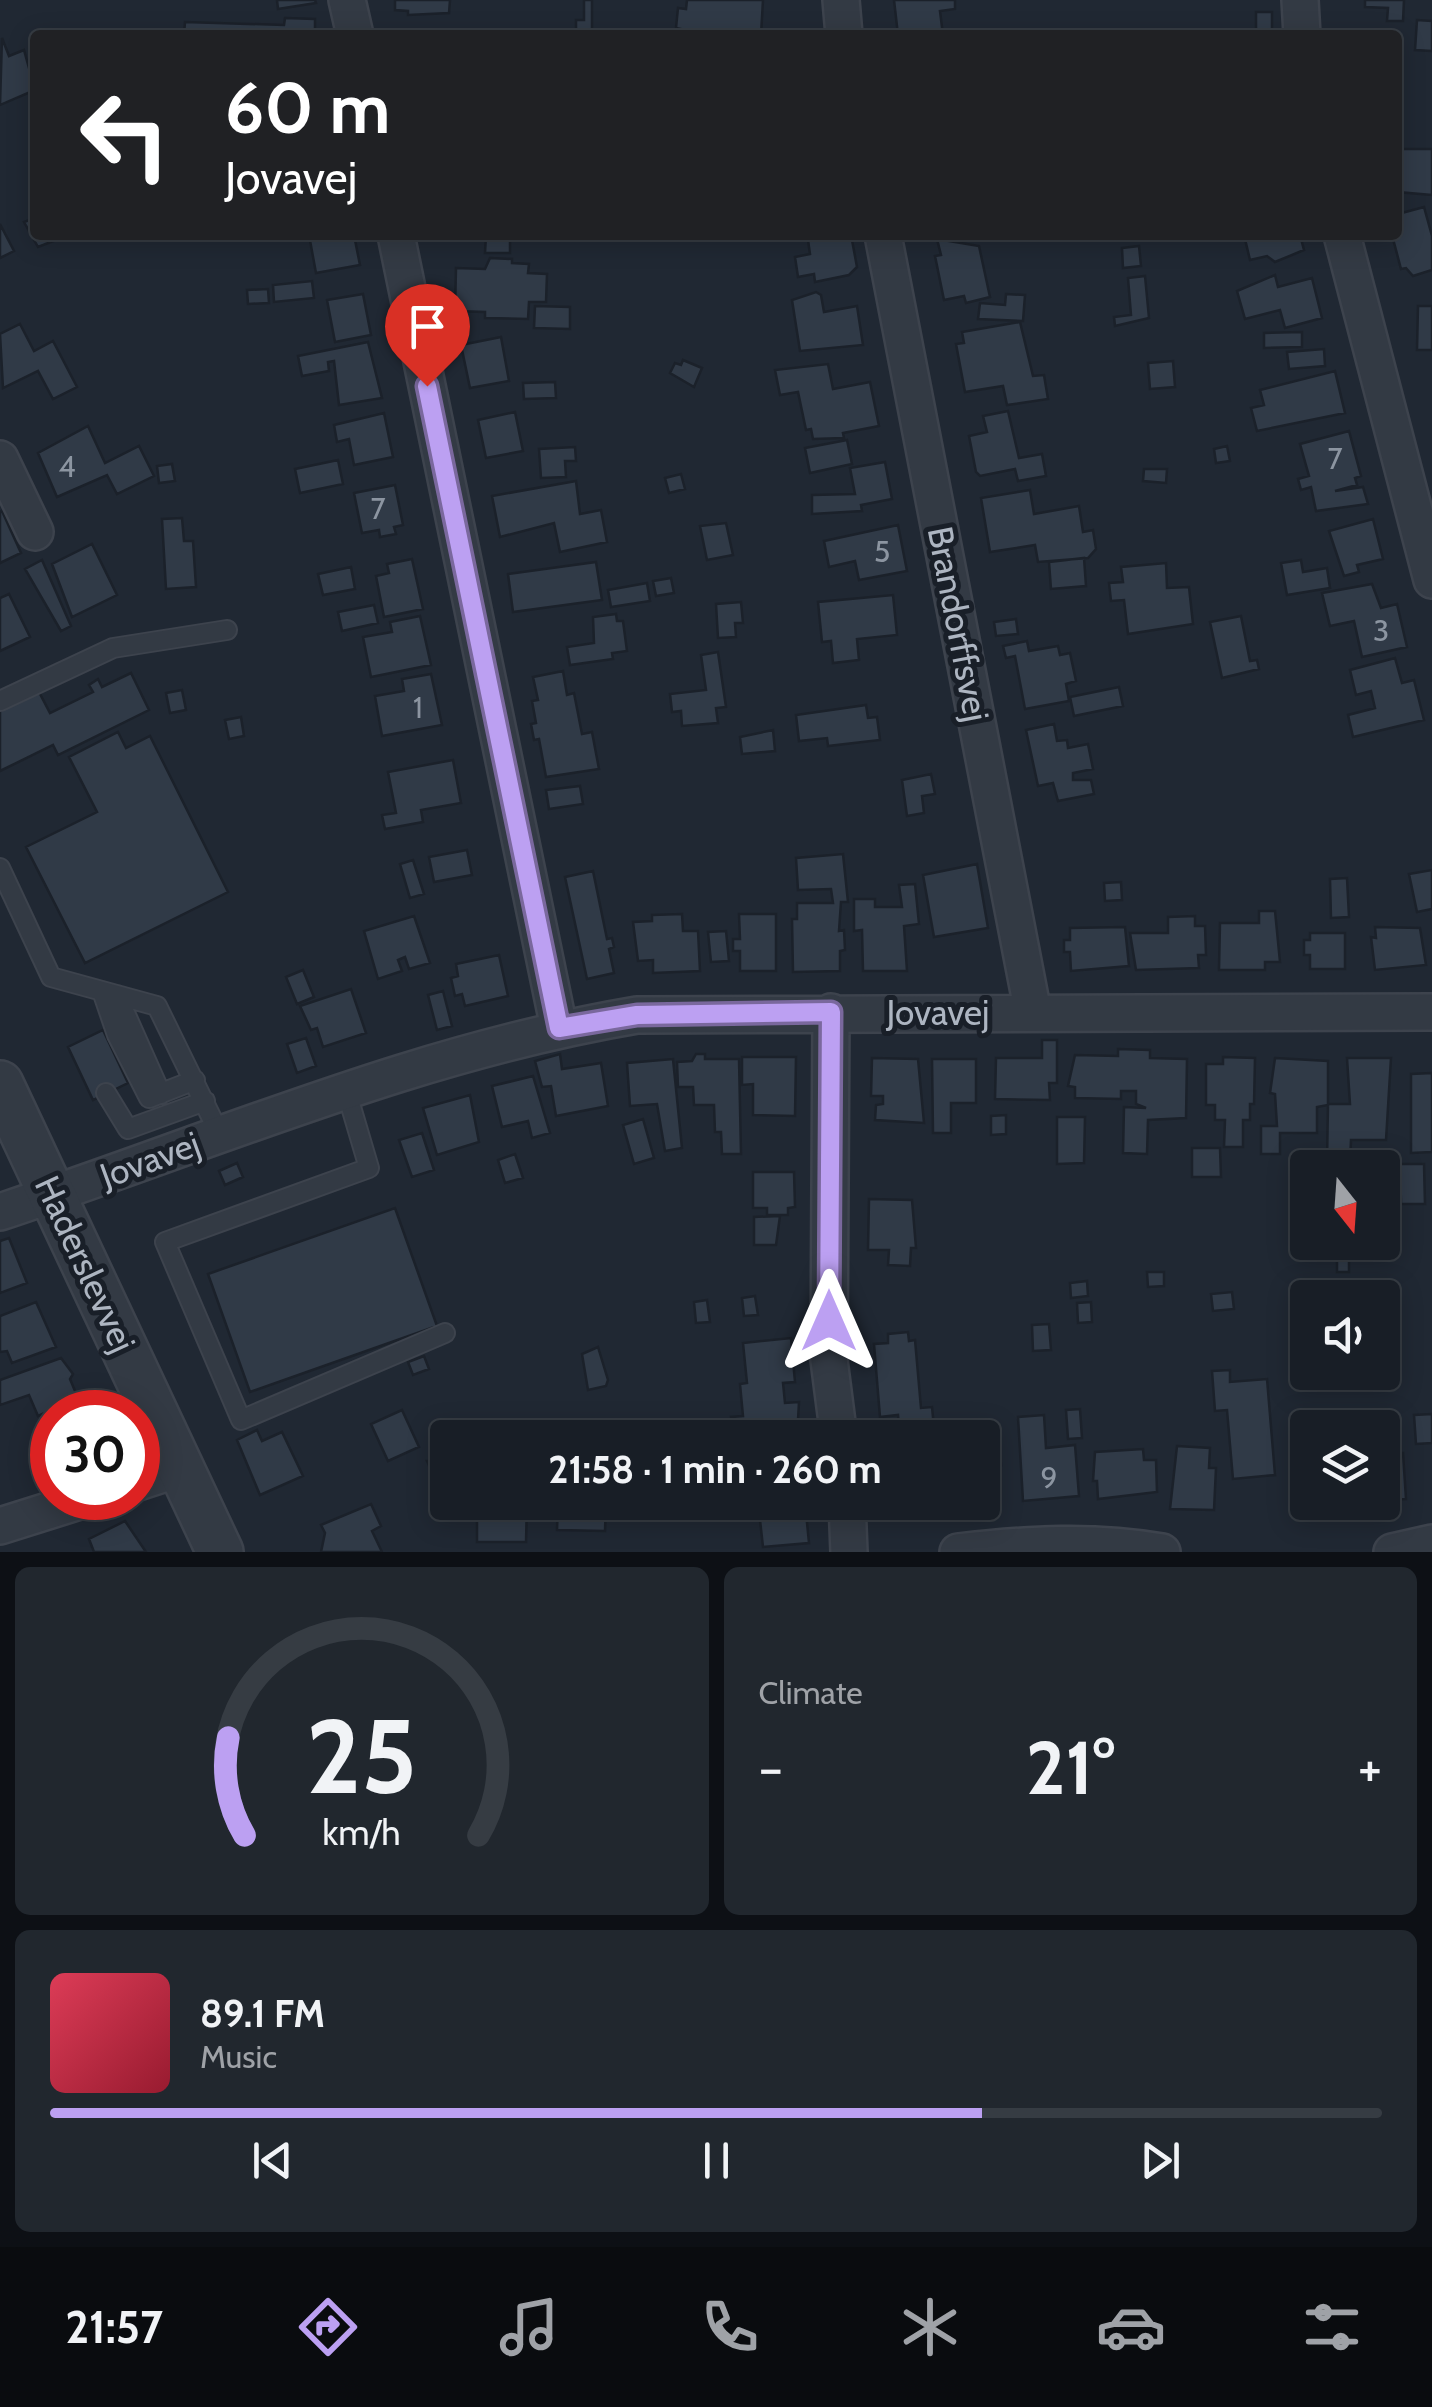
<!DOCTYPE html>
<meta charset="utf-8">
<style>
:root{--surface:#181e26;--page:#21272e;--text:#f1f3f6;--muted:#9fa2a7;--line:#363c43;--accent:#bca0f2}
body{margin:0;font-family:Cabin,sans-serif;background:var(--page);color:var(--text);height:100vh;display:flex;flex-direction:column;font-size:38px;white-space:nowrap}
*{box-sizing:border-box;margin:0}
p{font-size:32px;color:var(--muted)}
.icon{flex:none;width:55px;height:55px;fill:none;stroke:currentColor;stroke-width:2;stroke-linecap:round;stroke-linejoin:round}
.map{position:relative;height:1552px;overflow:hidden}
.details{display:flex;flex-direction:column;gap:15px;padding:15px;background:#0d1015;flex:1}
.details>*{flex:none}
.banner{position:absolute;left:30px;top:30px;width:1372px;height:210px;border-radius:10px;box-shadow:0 5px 25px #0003,0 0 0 2px var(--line);background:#202124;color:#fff;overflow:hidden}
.needle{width:65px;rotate:163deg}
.tools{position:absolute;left:1290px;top:1150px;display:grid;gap:20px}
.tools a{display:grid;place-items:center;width:110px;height:110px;border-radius:10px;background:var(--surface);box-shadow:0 5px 25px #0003,0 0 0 2px var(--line);font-size:50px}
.speed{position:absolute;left:30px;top:1390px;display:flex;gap:20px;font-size:50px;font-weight:700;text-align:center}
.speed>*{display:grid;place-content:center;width:130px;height:130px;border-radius:50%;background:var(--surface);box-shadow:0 5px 25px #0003,0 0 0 2px var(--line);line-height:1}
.speed .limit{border:15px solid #d22;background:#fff;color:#111}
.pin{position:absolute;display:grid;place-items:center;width:85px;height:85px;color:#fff;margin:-102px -42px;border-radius:50% 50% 50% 0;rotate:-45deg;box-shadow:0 0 10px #0007}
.pin .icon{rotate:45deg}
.me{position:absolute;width:110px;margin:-55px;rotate:0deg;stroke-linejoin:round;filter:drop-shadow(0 0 8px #0008)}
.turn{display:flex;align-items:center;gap:35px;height:210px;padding:0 30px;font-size:45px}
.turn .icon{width:130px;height:130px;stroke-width:2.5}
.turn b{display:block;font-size:70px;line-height:85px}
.big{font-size:75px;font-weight:800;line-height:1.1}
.details .card{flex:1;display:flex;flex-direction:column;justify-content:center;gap:15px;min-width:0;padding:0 35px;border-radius:15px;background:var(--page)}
.details .dial{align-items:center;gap:0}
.dial svg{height:260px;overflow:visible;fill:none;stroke:var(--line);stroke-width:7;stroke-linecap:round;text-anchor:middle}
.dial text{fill:var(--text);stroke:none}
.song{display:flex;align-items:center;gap:30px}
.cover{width:120px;height:120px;border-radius:15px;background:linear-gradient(135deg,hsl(350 70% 55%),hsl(350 70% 35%))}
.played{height:10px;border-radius:5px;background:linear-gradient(90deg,var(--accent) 70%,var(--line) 70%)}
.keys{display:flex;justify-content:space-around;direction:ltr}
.heat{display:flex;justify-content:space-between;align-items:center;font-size:55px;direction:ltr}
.details .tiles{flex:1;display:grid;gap:15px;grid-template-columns:1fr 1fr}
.card:last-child{grid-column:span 2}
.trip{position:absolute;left:430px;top:1420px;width:570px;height:100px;border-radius:10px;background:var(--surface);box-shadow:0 5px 25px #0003,0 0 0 2px var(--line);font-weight:800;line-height:100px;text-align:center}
.tab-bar{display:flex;height:160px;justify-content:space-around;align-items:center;background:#0a0c0f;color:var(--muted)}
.tab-bar .icon{width:70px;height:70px}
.tab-bar .on{color:var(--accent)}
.tab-bar b{font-size:45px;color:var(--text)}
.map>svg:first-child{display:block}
</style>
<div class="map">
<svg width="1432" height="1552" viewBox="0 0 1432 1552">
<rect width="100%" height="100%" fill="#202833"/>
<path fill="#303a47" stroke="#1b212a" stroke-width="2.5" d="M277,0h38l1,3 -38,6z
M395,0h55l-1,13 -41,2v-4l-13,-1z
M584,0h8v35h-16v-15h8z
M687,0h76l-2,35h-77l1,-5 -9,-2 2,-20 8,1z
M894,0h61v9l-15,2 3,24h-45z
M1365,0h39l-1,21h-16l1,-13 -23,-1z
M1256,12h16v23h-16z
M285,18l30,1v16h-131l1,-13 99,3z
M1417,20l15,1v30l-17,-1z
M2,38l7,18 15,-6 11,40 -35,15z
M1398,149h34v46l-34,-3z
M1424,207l8,29v34l-19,6 -7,-8 -5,1 -9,-34h6v-21z
M35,218v17h34l-31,12 -14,-25z
M0,224l14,27 -14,7z
M309,235h45l6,30 -44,8z
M486,235h24v18h-25z
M814,235l38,5 5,27 -8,8 -34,7 -1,-8 -16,3 -3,-20 15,-3 -2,-14 7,-1z
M1244,235h56l4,15 -29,12 -8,-6 -17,4z
M937,239l42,7 11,51 -24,6 -2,-7 -20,4 -9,-44 6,-1z
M1139,246l2,20 -18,2 -1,-20z
M490,258l22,1v4l17,1 -1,9 19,1 -1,28h-17l-1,17 -43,-1v-6l-30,-1 1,-43 29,1z
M1275,275l3,12 34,-9 10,40 -37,10 -5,-18 -35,9 -8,-28z
M1145,276l4,42 -34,8 -1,-9 17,-2 -3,-37z
M312,281l2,17 -40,4 -1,-17z
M268,289l1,14 -21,1 -1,-14z
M816,292l5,3 3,17 33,-6 6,39 -63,6 -8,-51z
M363,294l8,41 -36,7 -8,-42z
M1006,294l19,1 -2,26 -45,-2 2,-16 25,2z
M535,306l35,1v22l-36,-1z
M1418,306h14v44h-15z
M1020,322l13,54 11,-1 4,24 -41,6 -4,-19 -38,6 -9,-48 8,-1 -2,-11z
M20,324l14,27 19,-10 24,46 -24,12 -15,-28 -35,17 -3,-54z
M1302,332v15l-38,1v-15z
M501,337l8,44 -39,7 -9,-43z
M368,342l14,56 -43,7 -5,-44 -6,1 1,9 -27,5 -4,-20z
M1324,349l1,17 -36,3 -2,-17z
M683,360l19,8 -8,19 -24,-14 5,-10 6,2z
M1173,361l2,26 -25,2 -2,-26z
M828,364l5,25 37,-7 9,44 -36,7 1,5 -31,1 -2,-10 -5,1 -8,-38 -18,3 -5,-25z
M1335,371l10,42 -88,18 -6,-23 13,-3 -4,-15z
M555,382l1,16 -32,1 -1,-16z
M1008,411l11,47 23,-4 4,22 -28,5 -3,-12 -35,7 -4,-4 -7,-36 18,-4 -4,-16z
M515,412l8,39 -37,7 -8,-38z
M384,413l9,44 -39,8 -5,-26 -12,3 -3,-17z
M88,426l17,37 34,-17 15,30 -37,18 -10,-19 -50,22 -19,-44z
M1349,431l12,45 -6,2 2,7 -22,6 28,-4 5,17 -52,7 -5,-24 -10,3 -3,-11 11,-3 -9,-32z
M847,440l5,24 -42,9 -5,-25z
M1227,446l3,15 -14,2 -2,-14z
M575,447l1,14h-11l1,16 -25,1 -2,-29z
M338,460l5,24 -43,9 -5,-24z
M885,462l7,37 -31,6 1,6 -50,3v-19l43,-1 -5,-26z
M172,464l3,17 -16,2 -2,-17z
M1144,469h23l-1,14 -23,-2z
M681,474l4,15 -16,4 -4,-15z
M576,481l4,33 21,-4 6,32 -47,10 -6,-29 -54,14 -8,-41z
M395,485l8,40 -9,2 2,7 -16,3 -1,-7 -17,3 -8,-40z
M1030,490l4,24 45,-8 4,26 10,-2 3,19 -8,9 -50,4 -3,-17 -45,7 -9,-54z
M2,511l19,42 -21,10v-51z
M182,518l2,23h9l3,46 -30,2 -4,-70z
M1373,519l10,40 -26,6 2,7 -15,4 -15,-45z
M726,523l7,32 -26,5 -7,-34z
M898,525l9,46 -48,9 -4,-19 -26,6 -5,-26z
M92,544l25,51 -45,22 -20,-53z
M1084,558l2,28 -35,3 -2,-27z
M412,559l11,50 -39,8 -8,-41 13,-3 -2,-9z
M42,560l29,66 -10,5 -36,-62z
M1301,560l2,12 24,-4 3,20 -43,7 -6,-32z
M596,562l6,38 -89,12 -5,-38z
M1166,563l1,25 22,-1 4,37 -65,10 -4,-34 -13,1 -2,-18 14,-1 -2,-15z
M351,567l4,22 -32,6 -5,-21z
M671,578l3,15 -18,3 -3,-15z
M647,583l3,18 -39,6 -3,-17z
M1372,584l9,24 16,-4 10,43 -45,10 -8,-36 -24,5 -8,-33z
M9,594l21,43 -30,14v-53z
M893,595l4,40 -40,4 2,21 -26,3 -2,-22 -9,1 -4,-40z
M741,602l2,21h-8l1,14 -18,1 -2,-34z
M374,605l4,18 -36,8 -4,-19z
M616,614l1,7h6l4,30 -15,2 1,6 -43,6 -3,-18 27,-4 -1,-26z
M420,616l11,49 -60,12 -8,-40 29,-5 -2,-10z
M1241,616l9,45 7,-1 2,9 -37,9 -12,-56z
M1016,619l2,15 -22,2 -2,-14z
M1027,641l2,10 29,-5 2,9 10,-2 6,28 -10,3 3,17 -44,8 -10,-53 -9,2 -3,-12z
M718,652l8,55 -10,1 2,15 -36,3 -1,-15 -9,1 -2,-18 36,-4 -5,-35z
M1395,658l7,25 12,-3 10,40 -71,17 -5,-22 27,-7 -4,-17 -15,4 -6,-25z
M563,671l4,24 7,-2 8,41 10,-2 7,37 -53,8 -7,-38 -5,1 -3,-16 5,-1 -4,-22 6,-1 -5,-23z
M131,673l18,37 -91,45 -5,-10 -53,26v-60l39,-19 11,21 43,-21 -4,-7 9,-6 4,8z
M431,674l11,51 -60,11 -7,-40 29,-5 -2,-12z
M1119,687l4,19 -49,10 -4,-19z
M182,690l4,20 -16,3 -4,-20z
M866,705l2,13 9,-1 3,23 -52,6 -1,-8 -28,3 -3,-26z
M241,717l3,19 -15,3 -4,-19z
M1054,724l3,17 10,-1 1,8 20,-4 5,25 -20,4v7h18l3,14 -36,7 -5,-18 -15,3 -12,-56z
M773,730l2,21 -33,3 -2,-17z
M118,732l8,16 24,-12 78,156 -143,71 -59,-116 71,-35 -28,-55z
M453,760l8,43 -40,7 2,12 -38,7 -3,-14 14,-2 -8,-41z
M931,774l4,20 -13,2 2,17 -17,3 -5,-36z
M580,786l3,18 -34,5 -3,-19z
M467,850l5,25 -38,7 -5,-25z
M843,854l5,48h-7l-2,29 5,-1 1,20 -5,1v20l-47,1 -1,-53h5v-16h36l-2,-14 -33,1 -2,-32z
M413,860l11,34 -14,4 -10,-34z
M977,864l11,64 -54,9 -11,-62z
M1432,870v39l-15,3 -8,-38z
M593,871l14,68 5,-1 2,9 -5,2 5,24 -27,6 -22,-102z
M1347,878l2,39 -18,1 -1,-39z
M1121,882l1,18 -17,1 -1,-18z
M915,884l4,40 -15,2 3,45h-44l-1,-41 -8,1v-32h21v8h27l-3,-22z
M1259,911h16l5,51h-15v8h-46l1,-47h39z
M682,914l1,17h15l2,40 -47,2v-13l-15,1 -5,-39 19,-1v-6z
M739,914h37v57h-36v-20h-7v-12h7z
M414,916l16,47 -21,6 -4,-12 -7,3 4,11 -24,8 -14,-48z
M1195,916v10h10l1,29h-8l1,13 -63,2 -6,-37h38v-16z
M1125,927l4,39 -58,5 -1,-19h-6v-12h6v-12z
M1375,927l45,1 6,37 -51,5 -4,-33 5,1z
M726,931l3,30 -18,1 -3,-30z
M1310,933h35v36h-35v-14h-6v-15h6z
M499,955l9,41 -43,10 -3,-12 -7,2 -4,-18 7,-2 -2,-12z
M303,970l11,27 -17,7 -11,-27z
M351,989l15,44 -43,14 -6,-19 -6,2 -11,-24z
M443,991l9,35 -15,4 -9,-35z
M103,1030l25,53 -35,17 -25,-53z
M306,1038l10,28 -19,7 -10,-29z
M1042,1040h15v43h-8l1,17 -55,-1 1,-41h46z
M1118,1049l32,1v8l37,1 -1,59 -38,2 -1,34 -24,-1 1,-46 22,1 -10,-4v-13h-15v8l-46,-1v-11l-7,-1 7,-31 43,1z
M560,1054l2,15 39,-6 7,43 -52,10 -5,-30 -9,1 -7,-26z
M696,1054h9v5h34l2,95h-19l-1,-22h-6l-1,-27h-20l-1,-18h-15l-1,-25 15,-1z
M742,1057h54l-1,59 -42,-1v-31l-11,1z
M1223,1057l32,1 -1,46h-4v16h-7v27h-19l1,-27h-10v-15h-9v-41h17z
M872,1058l46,1 6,64 -49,-3 1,-15 7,-1v-8h-12z
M1275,1058l53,3v44l-11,2v26h-37v21h-19v-28h16l-2,-32 -5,-1z
M1347,1058h44l-5,82h-35l-1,22h-23l1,-58h22z
M673,1059l9,89 -17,3 -8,-47 -27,2 -3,-43z
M932,1059h44v44h-25v30h-18z
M1432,1073v79l-21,1v-79z
M533,1076l17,57 -18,5 -4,-17 -26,6 -10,-41z
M470,1095l9,47 -42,13 -14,-47z
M1006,1115v19l-15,1v-19z
M1057,1117h28l-1,46 -27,1z
M643,1119l11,39 -20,6 -11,-39z
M422,1133l12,37 -22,7 -13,-37z
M1192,1148h28l1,29h-29z
M515,1154l8,24 -18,5 -7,-23z
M237,1163l6,14 -18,8 -6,-14z
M1400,1164h24l1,40h-24z
M753,1172h41l1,35 -7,1v7h-21v-7h-14z
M869,1199l43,1 4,48h-5l-1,18 -22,-1 1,-15h-21z
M395,1208l42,118 -187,66 -42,-118z
M780,1216l-4,29h-22v-28z
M9,1238l18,45 -27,10v-52z
M1337,1242h12v30h-12z
M1147,1272h17v14l-16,1z
M1087,1281l1,15 -17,2 -1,-15z
M1370,1285h21l1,18 -22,-5z
M1232,1292l2,17 -21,2 -2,-17z
M755,1296l3,19 -14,1 -2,-18z
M707,1300l3,22 -14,1 -2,-21z
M36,1302l20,45 -44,16 -5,-12 -7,1v-36z
M1091,1302l1,20 -14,1 -1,-20z
M1049,1324l2,26 -18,1 -1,-26z
M908,1332l1,9 6,-1 6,68 11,-1 3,31h-35l-2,-23 -18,2 -6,-73 14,-1v-9z
M791,1338l4,44 -12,1 2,20 14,-1 -2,36h-64l-2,-21 12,-1 -3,-32 7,-1 -4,-40z
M598,1347l10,33 -2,6 -18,4 -6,-36z
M424,1356l5,13 -16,6 -5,-13z
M61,1358l12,16 -3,5 8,19 -40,18 -9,-21 -29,10v-25z
M1230,1370v12l37,-3 8,96 -42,4 -6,-69 -12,1 -3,-40z
M1080,1409l2,29 -14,1 -2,-29z
M402,1410l17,37 -31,14 -17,-37z
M1432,1414v29l-16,1 -2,-29z
M1044,1415l2,33 29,-3 4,51 -56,5 -5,-84z
M998,1424l3,41 -19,1v-28h-21l-1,-12z
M257,1430l5,11 20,-9 21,44 -43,19 -23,-55z
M52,1439v33l-1,1 -12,-27z
M1177,1446l33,2 -1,20h7l-2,42 -44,-1z
M1143,1449l1,11h12l1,32 -59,7 -1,-18h-4l2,-29z
M1403,1453l3,46 -24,1v-46z
M427,1461h21v38h-4z
M1308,1471v31h29l1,11 -39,3 -5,-43z
M477,1502h50l-1,40h-49z
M558,1502h48l-1,29 -48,-1z
M758,1502h47l4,41 -46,4z
M888,1502h41l1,11 -41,4z
M371,1504l10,22 -9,5 10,21h-61l4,-19 -4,-8z
M125,1521l21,31h-52l-5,-13z"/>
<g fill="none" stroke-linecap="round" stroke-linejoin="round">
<g stroke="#3d434d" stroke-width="22">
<path id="service" d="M0,701l113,-53 114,-18
M0,868l51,109 106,29 63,129
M102,991l15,44 32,63 46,-18
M117,995l44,99
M346,1090l23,78 -204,74 76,178 204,-87
M106,1093l22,36 77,-28"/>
</g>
<g stroke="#3d434d" stroke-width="40">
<path id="minor" d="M347,0l8,35
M841,0l3,35
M1300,0l2,35
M396,235l163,793
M883,235l150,778
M1342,235l90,345
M0,459l35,73
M831,1012l-2,348 10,78
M0,1212c211,-70 417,-160 637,-197l795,-3
M138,1482l43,-14
M847,1502l2,50
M0,1526l89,-28
M958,1552c69,-8 136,-12 204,0
M1392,1552l40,-9"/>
</g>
<g stroke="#3d434d" stroke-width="50">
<path id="tertiary" d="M0,1084l220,468"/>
</g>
<use href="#service" stroke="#333a44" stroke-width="18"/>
<use href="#minor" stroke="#333a44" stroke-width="35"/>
<use href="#tertiary" stroke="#333a44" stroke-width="45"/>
</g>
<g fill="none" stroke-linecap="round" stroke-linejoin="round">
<g stroke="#7a689d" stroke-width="25">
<path id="route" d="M427,386l132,642 78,-13 194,-3 -2,309"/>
</g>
<use href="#route" stroke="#bca0f2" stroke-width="18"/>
</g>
<g text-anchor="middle" stroke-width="10" stroke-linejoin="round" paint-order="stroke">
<g font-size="30" fill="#8c95a1">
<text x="1335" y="469">7</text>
<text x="67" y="477">4</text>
<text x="378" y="519">7</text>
<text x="882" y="562">5</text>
<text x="1381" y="641">3</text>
<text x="418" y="718">1</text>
<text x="1049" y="1488">9</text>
</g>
<g font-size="35" fill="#adb5c1" stroke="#191f28">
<text transform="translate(958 624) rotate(79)" y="12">Brandorffsvej</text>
<text x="938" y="1025">Jovavej</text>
<text transform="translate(150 1160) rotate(-20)" y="12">Jovavej</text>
<text transform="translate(85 1264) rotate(65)" y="12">Haderslevvej</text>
</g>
</g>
</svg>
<div class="tools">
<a><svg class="needle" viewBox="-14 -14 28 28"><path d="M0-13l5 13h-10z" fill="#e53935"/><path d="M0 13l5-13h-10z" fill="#9fa2a7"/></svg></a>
<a><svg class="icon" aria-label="sound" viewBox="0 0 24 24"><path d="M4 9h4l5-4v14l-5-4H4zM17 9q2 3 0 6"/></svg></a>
<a><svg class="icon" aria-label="layers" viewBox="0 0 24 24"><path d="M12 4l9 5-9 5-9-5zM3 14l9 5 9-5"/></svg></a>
</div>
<div class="speed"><div class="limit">30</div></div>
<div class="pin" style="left:427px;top:386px;background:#d93025"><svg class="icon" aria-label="arrive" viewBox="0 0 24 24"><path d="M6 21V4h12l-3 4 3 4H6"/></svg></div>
<svg class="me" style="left:829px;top:1321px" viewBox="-20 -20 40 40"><path d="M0-17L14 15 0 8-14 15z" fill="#bca0f2" stroke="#fff" stroke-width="4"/></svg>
<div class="trip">21:58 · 1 min · 260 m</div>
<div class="banner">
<div class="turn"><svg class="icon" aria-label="left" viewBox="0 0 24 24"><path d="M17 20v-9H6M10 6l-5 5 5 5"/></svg><div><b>60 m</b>Jovavej</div></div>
</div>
</div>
<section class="details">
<div class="tiles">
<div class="card dial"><svg viewBox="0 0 100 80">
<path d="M14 69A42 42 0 1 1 86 69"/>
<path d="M14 69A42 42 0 0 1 9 39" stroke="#bca0f2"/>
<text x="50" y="56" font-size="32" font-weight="700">25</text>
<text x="50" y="72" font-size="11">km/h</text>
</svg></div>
<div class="card"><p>Climate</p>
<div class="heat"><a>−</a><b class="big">21°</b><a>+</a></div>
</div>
<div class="card">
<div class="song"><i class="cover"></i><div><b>89.1 FM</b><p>Music</p></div></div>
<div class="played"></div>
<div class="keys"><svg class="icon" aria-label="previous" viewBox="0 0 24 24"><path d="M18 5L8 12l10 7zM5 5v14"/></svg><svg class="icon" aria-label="pause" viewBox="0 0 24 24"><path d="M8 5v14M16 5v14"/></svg><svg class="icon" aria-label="next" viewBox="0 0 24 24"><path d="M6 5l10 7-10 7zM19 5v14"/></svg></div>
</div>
</div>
</section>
<nav class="tab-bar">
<b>21:57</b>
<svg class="icon on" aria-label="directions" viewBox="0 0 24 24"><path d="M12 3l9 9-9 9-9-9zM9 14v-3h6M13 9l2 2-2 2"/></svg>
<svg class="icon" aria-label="music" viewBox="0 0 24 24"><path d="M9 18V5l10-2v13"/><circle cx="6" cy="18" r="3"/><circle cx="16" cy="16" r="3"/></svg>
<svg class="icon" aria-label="phone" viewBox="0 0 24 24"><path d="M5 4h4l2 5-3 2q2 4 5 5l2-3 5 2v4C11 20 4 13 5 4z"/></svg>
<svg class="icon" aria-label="climate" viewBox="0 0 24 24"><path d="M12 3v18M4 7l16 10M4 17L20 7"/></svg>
<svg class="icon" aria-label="car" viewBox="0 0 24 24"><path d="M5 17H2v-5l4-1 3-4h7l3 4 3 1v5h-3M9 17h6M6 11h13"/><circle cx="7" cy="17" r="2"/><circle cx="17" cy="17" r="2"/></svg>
<svg class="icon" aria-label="filters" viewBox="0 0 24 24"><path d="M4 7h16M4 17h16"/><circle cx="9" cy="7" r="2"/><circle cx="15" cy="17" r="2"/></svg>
</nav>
